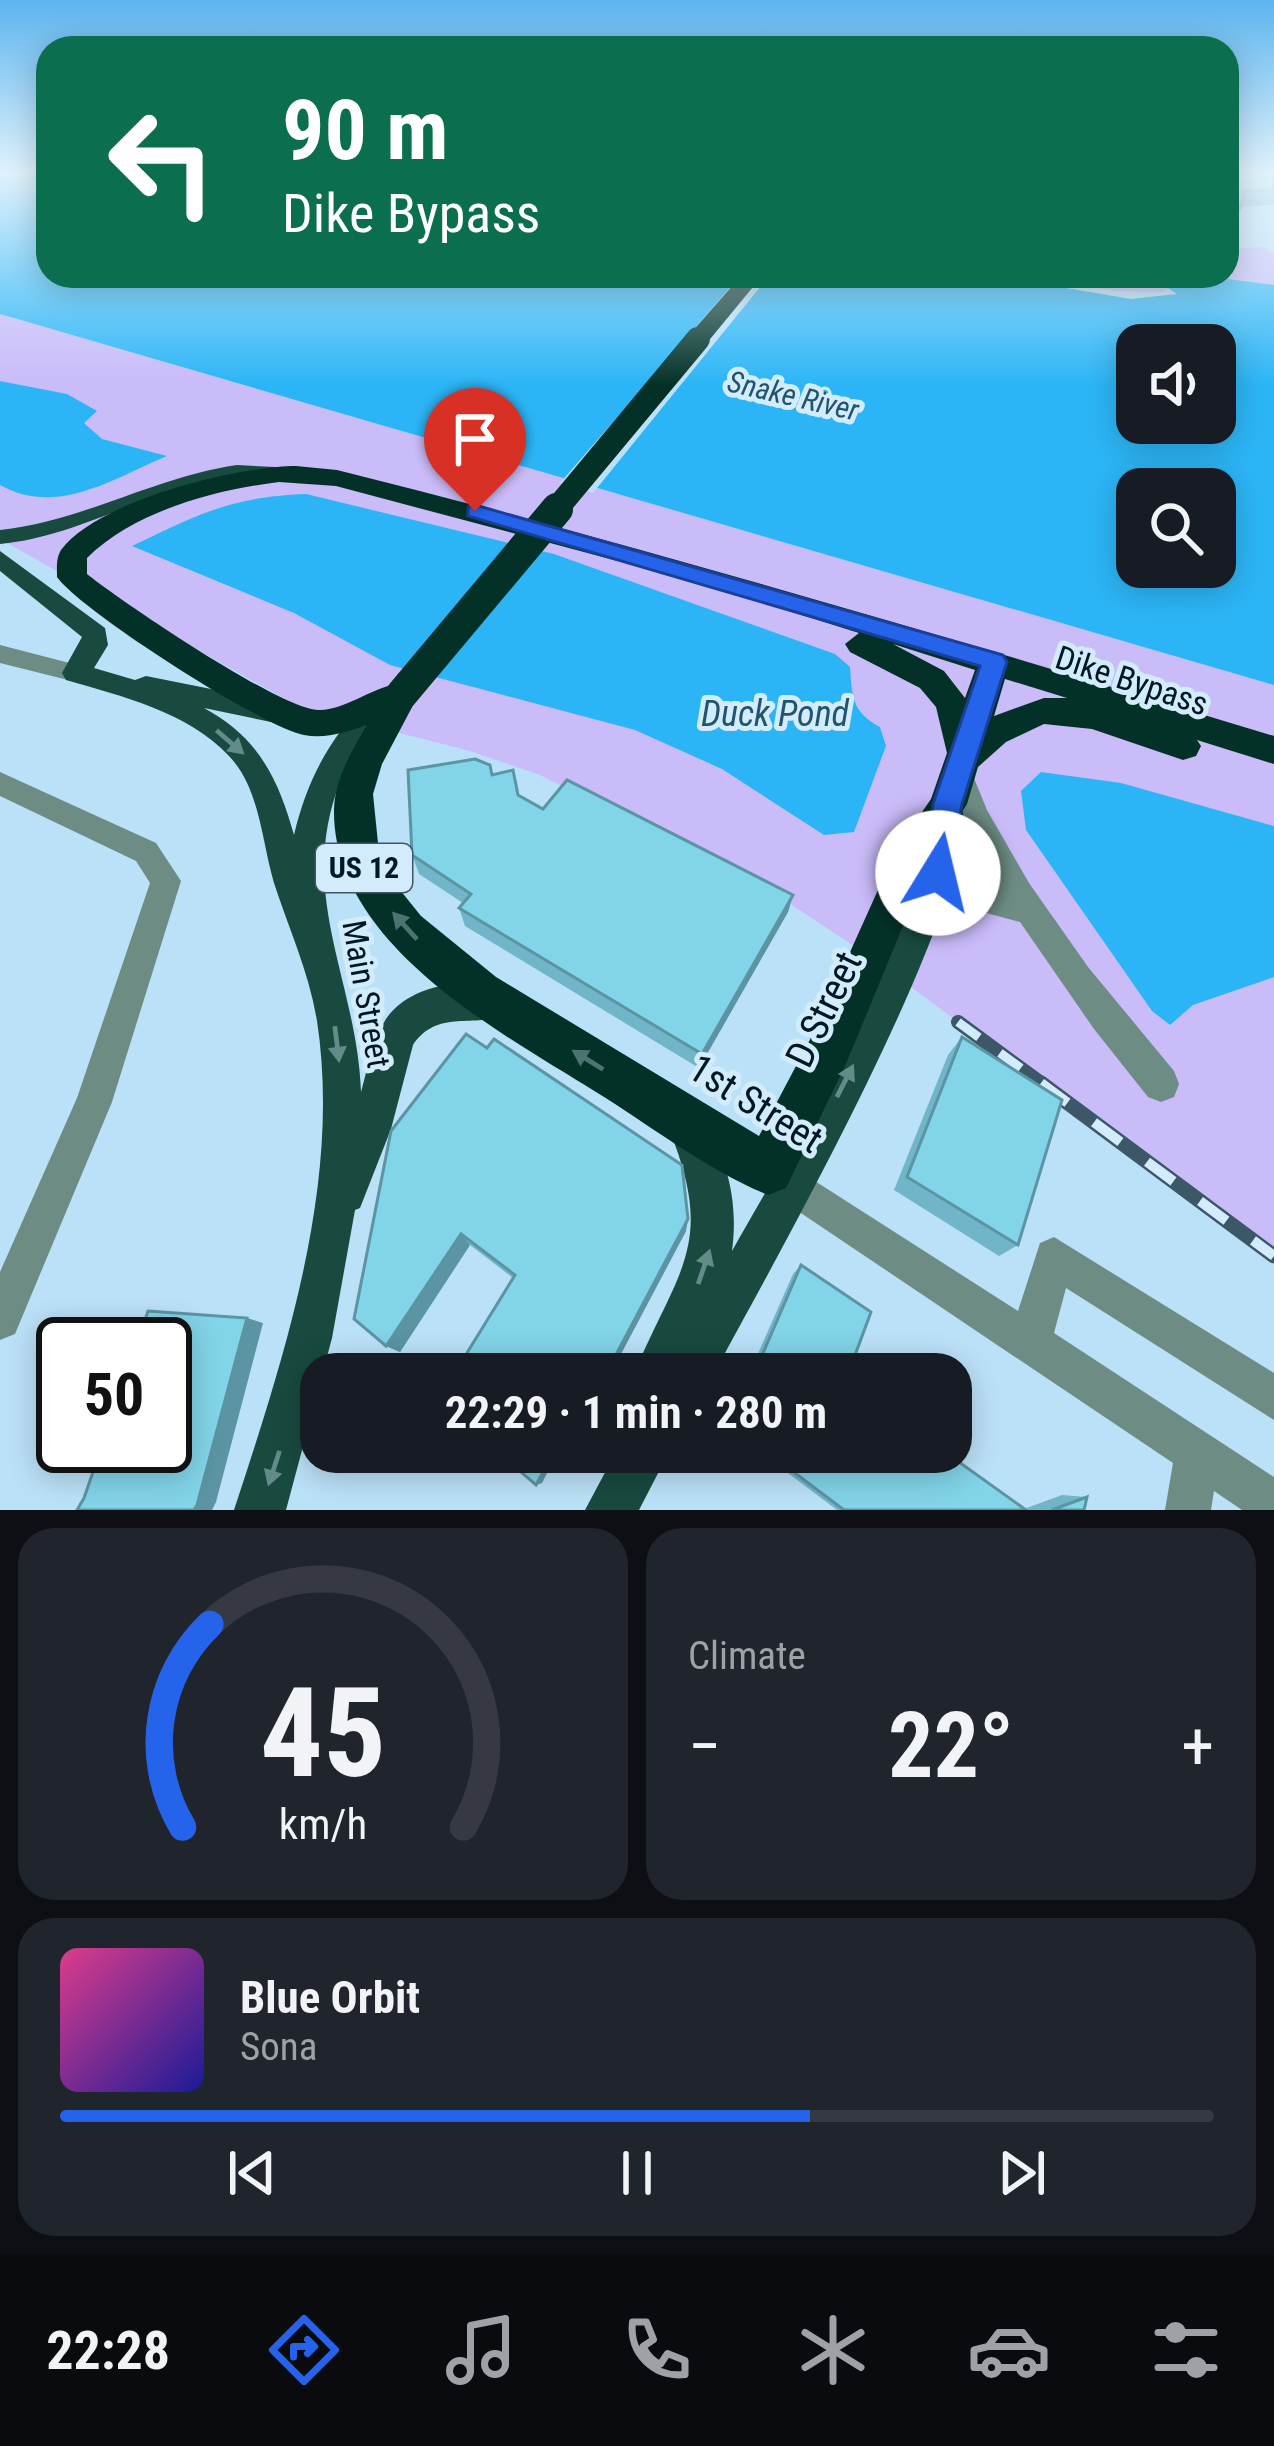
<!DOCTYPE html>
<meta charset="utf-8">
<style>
:root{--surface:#171b24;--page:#20242c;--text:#f1f3f6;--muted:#9ea1a6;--line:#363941;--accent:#2563eb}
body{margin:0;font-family:"Roboto Condensed",sans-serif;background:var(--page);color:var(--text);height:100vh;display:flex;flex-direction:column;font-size:45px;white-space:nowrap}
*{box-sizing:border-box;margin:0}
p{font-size:39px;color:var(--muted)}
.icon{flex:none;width:66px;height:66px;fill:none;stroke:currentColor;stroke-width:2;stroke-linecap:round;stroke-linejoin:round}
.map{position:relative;height:1510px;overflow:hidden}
.sheet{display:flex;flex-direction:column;gap:18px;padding:18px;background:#0d0f14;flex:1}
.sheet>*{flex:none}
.banner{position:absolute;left:36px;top:36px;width:1203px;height:252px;border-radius:36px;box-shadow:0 6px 30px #0003;background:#0b6e4f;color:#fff;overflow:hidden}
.fabs{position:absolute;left:1116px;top:324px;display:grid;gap:24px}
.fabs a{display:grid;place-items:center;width:120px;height:120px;border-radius:24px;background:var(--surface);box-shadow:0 6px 30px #0003;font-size:60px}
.speed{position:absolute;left:36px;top:1317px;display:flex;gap:24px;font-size:60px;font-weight:700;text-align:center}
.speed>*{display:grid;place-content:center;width:156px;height:156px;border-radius:50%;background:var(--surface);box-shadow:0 6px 30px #0003;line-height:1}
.speed .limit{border:6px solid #111;border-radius:18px;background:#fff;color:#111}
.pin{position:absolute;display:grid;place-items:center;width:102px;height:102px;color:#fff;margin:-123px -51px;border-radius:50% 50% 50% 0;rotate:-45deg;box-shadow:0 0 12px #0007}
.pin .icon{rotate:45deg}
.me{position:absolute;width:132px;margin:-66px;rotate:9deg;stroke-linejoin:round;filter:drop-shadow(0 0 9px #0008)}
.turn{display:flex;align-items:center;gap:42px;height:252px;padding:0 48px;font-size:54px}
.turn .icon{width:156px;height:156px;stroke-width:2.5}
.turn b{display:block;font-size:84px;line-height:102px}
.big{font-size:90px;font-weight:700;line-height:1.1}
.sheet .widget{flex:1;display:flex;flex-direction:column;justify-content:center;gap:18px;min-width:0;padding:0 42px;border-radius:36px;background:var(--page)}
.sheet .dial{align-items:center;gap:0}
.dial svg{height:312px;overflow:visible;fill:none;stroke:var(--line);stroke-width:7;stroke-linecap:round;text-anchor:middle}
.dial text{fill:var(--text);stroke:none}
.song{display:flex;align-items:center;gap:36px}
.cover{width:144px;height:144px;border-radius:18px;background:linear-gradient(135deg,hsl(330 70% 55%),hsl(240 70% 35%))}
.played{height:12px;border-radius:6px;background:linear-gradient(90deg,var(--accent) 65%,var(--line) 65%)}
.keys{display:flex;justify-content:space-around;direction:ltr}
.heat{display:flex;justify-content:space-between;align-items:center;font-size:66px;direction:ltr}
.sheet .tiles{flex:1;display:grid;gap:18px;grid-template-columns:1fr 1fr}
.widget:last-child{grid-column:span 2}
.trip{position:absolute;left:300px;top:1353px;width:672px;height:120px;border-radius:36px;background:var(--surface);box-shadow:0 6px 30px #0003;font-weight:700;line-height:120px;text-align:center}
.tabs{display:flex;height:192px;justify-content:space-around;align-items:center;background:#090b0e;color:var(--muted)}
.tabs .icon{width:84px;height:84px}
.tabs .current{color:var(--accent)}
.tabs b{font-size:54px;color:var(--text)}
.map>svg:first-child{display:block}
</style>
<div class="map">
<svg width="1274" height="1510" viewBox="0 0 1274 1510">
<rect width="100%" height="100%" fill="#bbe1f8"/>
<path fill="#cabbf9" d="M1265,247l9,7v31l-69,-9h22v-27z
M1025,276h172l-36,16 -44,-1z
M0,314l1274,371v571l-405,-300 -92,-61 -237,-120 -70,-24 -169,-43 -301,-169z"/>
<path fill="#2cb5f6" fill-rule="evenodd" d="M0,174h48v102h948l135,23 46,-5 -15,-10 -50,-8h93l69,9v400l-1274,-371zM1137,345h78v78h-78zM1137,489h78v78h-78z
M0,381l67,13 30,17 -13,12 18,16 65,17c-55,23 -110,61 -167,29z
M306,494l248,60 281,100 15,13c2,30 2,45 30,60l6,19 -32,86 -30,3 -102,-66 -87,-39 -245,-65 -96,-52 -162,-67c67,-32 98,-49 174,-52z
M1041,772l80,11 153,43v151l-81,28 -23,20 -18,-14 -126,-181 -5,-39z"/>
<path fill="#bbe1f8" d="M740,276h29l-176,217 -33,-10z"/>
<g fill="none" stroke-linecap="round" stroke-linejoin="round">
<path fill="#6d8d84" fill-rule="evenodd" d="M0,645l85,22 3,6 -12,9 -76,-19z
M959,763l10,3 18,44 42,73 59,84 86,104 5,13 -5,13 -13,5 -13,-5 -54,-68 -74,-107 -52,-14 -41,11 -11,-4 -4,-10 4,-10c28,-12 51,-17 82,-9l-39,-76 -14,-36 4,-8z
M0,772l156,71 25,38 -69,221 -97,232 -15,6v-68l77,-174 73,-215 -14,-22 -136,-65z
M793,1167l225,144 22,-68 14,-6 220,136v47l-208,-132 -12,45 220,144v33h-32l-28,-19 -3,19h-46l8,-47 -393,-264 -6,-13 6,-13z"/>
<path fill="#184a3f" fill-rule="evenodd" d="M237,465l38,2 11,7c-17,14 -58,4 -81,9 -71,14 -131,54 -205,61v-14c83,-9 155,-53 237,-65z
M0,551l105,77 3,17 -14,23 41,12 11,-4 135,27 4,8 -14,11 -67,-14c54,29 74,70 90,127 13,-55 36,-99 77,-138h20l4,7c-16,27 -42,45 -54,76 -46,114 16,199 20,312 7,-24 11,-52 25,-73 23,-35 84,-44 121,-30l6,13 -6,13c-34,13 -70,-6 -94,30l-22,84 -31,79 -5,2 -23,128 -46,172h-52c50,-153 108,-326 83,-489 -8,-49 -28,-92 -43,-138 -12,-40 -14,-95 -45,-127 -41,-44 -108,-60 -163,-76l-4,-7 20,-36 -82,-66z
M948,791l11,4c38,74 -189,474 -234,558l-11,21h-80c44,-106 83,-129 34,-247l6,-14 14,-6 14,6c24,46 37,85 30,138 74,-132 181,-297 200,-447l5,-9z
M616,1452h53l-30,58h-54z"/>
<path fill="#033128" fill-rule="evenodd" d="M741,276h21l-56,68h-16v-10z
M296,466l41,4c317,79 626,172 937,266v28l-77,-24 4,6 -5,10 -13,4 -91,-31 -48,-5 -38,18 -28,25 -11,37 -41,66 -80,194 -60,124 -18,7c-61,-25 -117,-69 -172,-103 -98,-61 -264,-149 -262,-283 1,-30 18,-59 33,-84 -20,7 -41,14 -63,10 -40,-7 -223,-124 -247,-158 0,-10 -1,-19 4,-27 36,-49 176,-84 235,-84zM279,482l57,4 364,97 159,50 -14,11 5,8 70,36 16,19 11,46 -16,46 -35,51 -82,182 -55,104 -263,-159 -75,-61 -29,-36 -13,-27 -6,-59 9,-30 37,-70 -5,-9c-31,-9 -63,26 -96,25 -38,-1 -196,-108 -231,-136v-16c47,-47 128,-68 192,-76zM893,644l82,26 -10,28 -21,-27zM1005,679l62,19h-23l-50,18z"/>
<g stroke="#3c5868" stroke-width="14">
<path id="rail-far1" d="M958,1022l87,64"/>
</g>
<g stroke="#3c5868" stroke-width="15">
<path id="rail" d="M1041,1083l233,173"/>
</g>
<use href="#rail-far1" stroke="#d3ecfb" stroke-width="9" stroke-dasharray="26" stroke-linecap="butt"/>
<use href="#rail" stroke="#d3ecfb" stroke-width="10" stroke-dasharray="33" stroke-linecap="butt"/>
<path stroke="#033128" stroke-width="24" d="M554,512l144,-173"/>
<path stroke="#033128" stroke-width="32" d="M402,694l155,-185"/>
</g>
<path fill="#70b6c8" d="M1227,174h47v31l-33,2 -8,17h-6z
M492,775l26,20 25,14 250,86 -5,17 -89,156 -234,-142 -6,-18 4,-5 -44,-29 -7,-19z
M962,1037l56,208 -19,11 -105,-66 54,-135z
M391,1131l295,100 -74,140 -99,-93 -43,-33 -70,107 -14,-6z
M801,1265l47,109h-99l44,-100z
M760,1452h185l79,57 38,-14 25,2 -3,13h-247z"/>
<path fill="#5b94a2" d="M793,895l-5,17 -89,156 3,-14z
M688,1219l-2,12 -74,140 -2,-5z
M461,1234l9,11 -70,107 -14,-6z
M247,1318l16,5 -47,179 -4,8h-18z
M554,1452h4l-16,31 -6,2z"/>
<path fill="#82d4e8" stroke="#5b94a2" stroke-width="3" d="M1227,174h47v16l-30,1 -4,18 -11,-2 -2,13z
M475,759l15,6 2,10 21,-5 5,25 25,14 24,-29 226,115 -91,159 -243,-146 12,-14 -59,-39 -4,-85z
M466,1034l21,14 7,-9 188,126 6,54 -78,147 -8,-6 -7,14h-141l61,-99 -54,-41 -75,112 -32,-27 37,-188z
M962,1037l100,63 -44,145 -111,-68z
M801,1265l70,47 -23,62h-94z
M148,1311l99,7 -50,187 -3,5h-117l7,-12 18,-52h63v-102h-28z
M498,1452h56l-18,33z
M767,1452h178l81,58h-182z
M1087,1497l-3,13h-32z"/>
<defs><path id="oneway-solid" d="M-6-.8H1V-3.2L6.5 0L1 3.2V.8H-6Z" transform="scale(3)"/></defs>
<g fill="#638b8a">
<use href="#oneway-solid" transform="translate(230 742) rotate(41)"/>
<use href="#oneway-solid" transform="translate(337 1044) rotate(83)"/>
<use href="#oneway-solid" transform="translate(845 1081) rotate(-63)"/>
<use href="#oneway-solid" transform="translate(704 1267) rotate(-71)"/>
<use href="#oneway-solid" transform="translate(274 1468) rotate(108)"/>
</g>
<g fill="#4c7272">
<use href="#oneway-solid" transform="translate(405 926) rotate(-132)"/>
<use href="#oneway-solid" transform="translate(588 1060) rotate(-148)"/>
</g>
<linearGradient id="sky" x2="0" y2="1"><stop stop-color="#5db4ee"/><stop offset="0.45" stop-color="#e0f2fc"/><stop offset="1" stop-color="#e0f2fc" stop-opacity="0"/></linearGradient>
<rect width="1274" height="385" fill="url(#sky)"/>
<path fill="#2563eb" stroke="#184099" stroke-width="3" d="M475,505l528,150 4,7 -45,142 -13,78 -11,4 -11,-4 -4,-9 10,-69 47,-138 -512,-150v-9z"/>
<g text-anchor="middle" stroke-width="10" stroke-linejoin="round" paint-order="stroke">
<g font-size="30" font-style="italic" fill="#21546f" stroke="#d3ecfb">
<text transform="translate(793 396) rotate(13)" y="10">Snake River</text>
</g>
<rect fill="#d3ecfb" stroke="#3f5765" stroke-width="3" x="316" y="844" width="96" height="48" rx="9"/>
<g font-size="30" font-weight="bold" fill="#001725">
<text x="364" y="878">US 12</text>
</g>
<g font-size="33" fill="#001725" stroke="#d3ecfb">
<text transform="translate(1132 680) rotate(18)" y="12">Dike Bypass</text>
<text transform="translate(367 994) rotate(80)" y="12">Main Street</text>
</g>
<g font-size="36" font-style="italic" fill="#21546f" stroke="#d3ecfb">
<text x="775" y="726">Duck Pond</text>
</g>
<g font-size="39" fill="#001725" stroke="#d3ecfb">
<text transform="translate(823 1009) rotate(-64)" y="14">D Street</text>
<text transform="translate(756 1103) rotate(32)" y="14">1st Street</text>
</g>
</g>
</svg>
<div class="fabs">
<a><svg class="icon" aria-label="sound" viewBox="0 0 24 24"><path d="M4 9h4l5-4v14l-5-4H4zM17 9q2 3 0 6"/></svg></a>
<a><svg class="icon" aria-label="search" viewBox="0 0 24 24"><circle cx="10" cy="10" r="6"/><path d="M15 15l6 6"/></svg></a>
</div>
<div class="speed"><div class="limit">50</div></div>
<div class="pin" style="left:475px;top:511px;background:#d93025"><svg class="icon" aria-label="arrive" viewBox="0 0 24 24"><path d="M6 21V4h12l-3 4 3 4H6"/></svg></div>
<svg class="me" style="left:938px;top:873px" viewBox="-20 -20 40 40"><circle r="19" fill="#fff"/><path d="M0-13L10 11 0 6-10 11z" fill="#2563eb"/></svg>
<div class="trip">22:29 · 1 min · 280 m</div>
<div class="banner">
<div class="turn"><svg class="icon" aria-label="left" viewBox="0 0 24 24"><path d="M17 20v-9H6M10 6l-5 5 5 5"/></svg><div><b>90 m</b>Dike Bypass</div></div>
</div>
</div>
<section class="sheet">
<div class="tiles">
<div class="widget dial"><svg viewBox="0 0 100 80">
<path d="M14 69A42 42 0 1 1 86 69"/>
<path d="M14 69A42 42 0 0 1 21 17" stroke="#2563eb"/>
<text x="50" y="56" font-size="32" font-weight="700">45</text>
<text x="50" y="72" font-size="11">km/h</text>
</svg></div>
<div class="widget"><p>Climate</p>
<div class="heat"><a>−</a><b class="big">22°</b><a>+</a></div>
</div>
<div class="widget">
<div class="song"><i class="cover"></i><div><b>Blue Orbit</b><p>Sona</p></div></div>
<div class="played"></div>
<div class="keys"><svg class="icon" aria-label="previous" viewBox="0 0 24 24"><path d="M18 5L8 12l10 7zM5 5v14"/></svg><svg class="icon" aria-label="pause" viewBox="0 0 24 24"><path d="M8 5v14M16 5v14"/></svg><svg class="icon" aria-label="next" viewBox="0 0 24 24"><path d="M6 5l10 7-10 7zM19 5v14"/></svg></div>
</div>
</div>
</section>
<nav class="tabs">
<b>22:28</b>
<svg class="icon current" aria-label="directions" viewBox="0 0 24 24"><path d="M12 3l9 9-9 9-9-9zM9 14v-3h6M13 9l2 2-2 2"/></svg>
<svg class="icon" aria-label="music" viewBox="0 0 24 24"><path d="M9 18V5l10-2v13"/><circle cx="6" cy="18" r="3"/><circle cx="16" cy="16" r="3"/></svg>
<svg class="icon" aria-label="phone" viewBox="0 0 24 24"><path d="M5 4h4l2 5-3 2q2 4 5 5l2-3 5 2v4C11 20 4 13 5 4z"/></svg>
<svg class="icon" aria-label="climate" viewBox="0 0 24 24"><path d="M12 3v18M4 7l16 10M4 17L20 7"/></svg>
<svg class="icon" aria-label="car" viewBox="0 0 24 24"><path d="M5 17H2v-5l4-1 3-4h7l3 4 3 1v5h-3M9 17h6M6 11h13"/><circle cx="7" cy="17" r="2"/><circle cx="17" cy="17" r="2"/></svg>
<svg class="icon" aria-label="filters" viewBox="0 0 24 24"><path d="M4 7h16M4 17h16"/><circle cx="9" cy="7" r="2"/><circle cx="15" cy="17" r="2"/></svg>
</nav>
